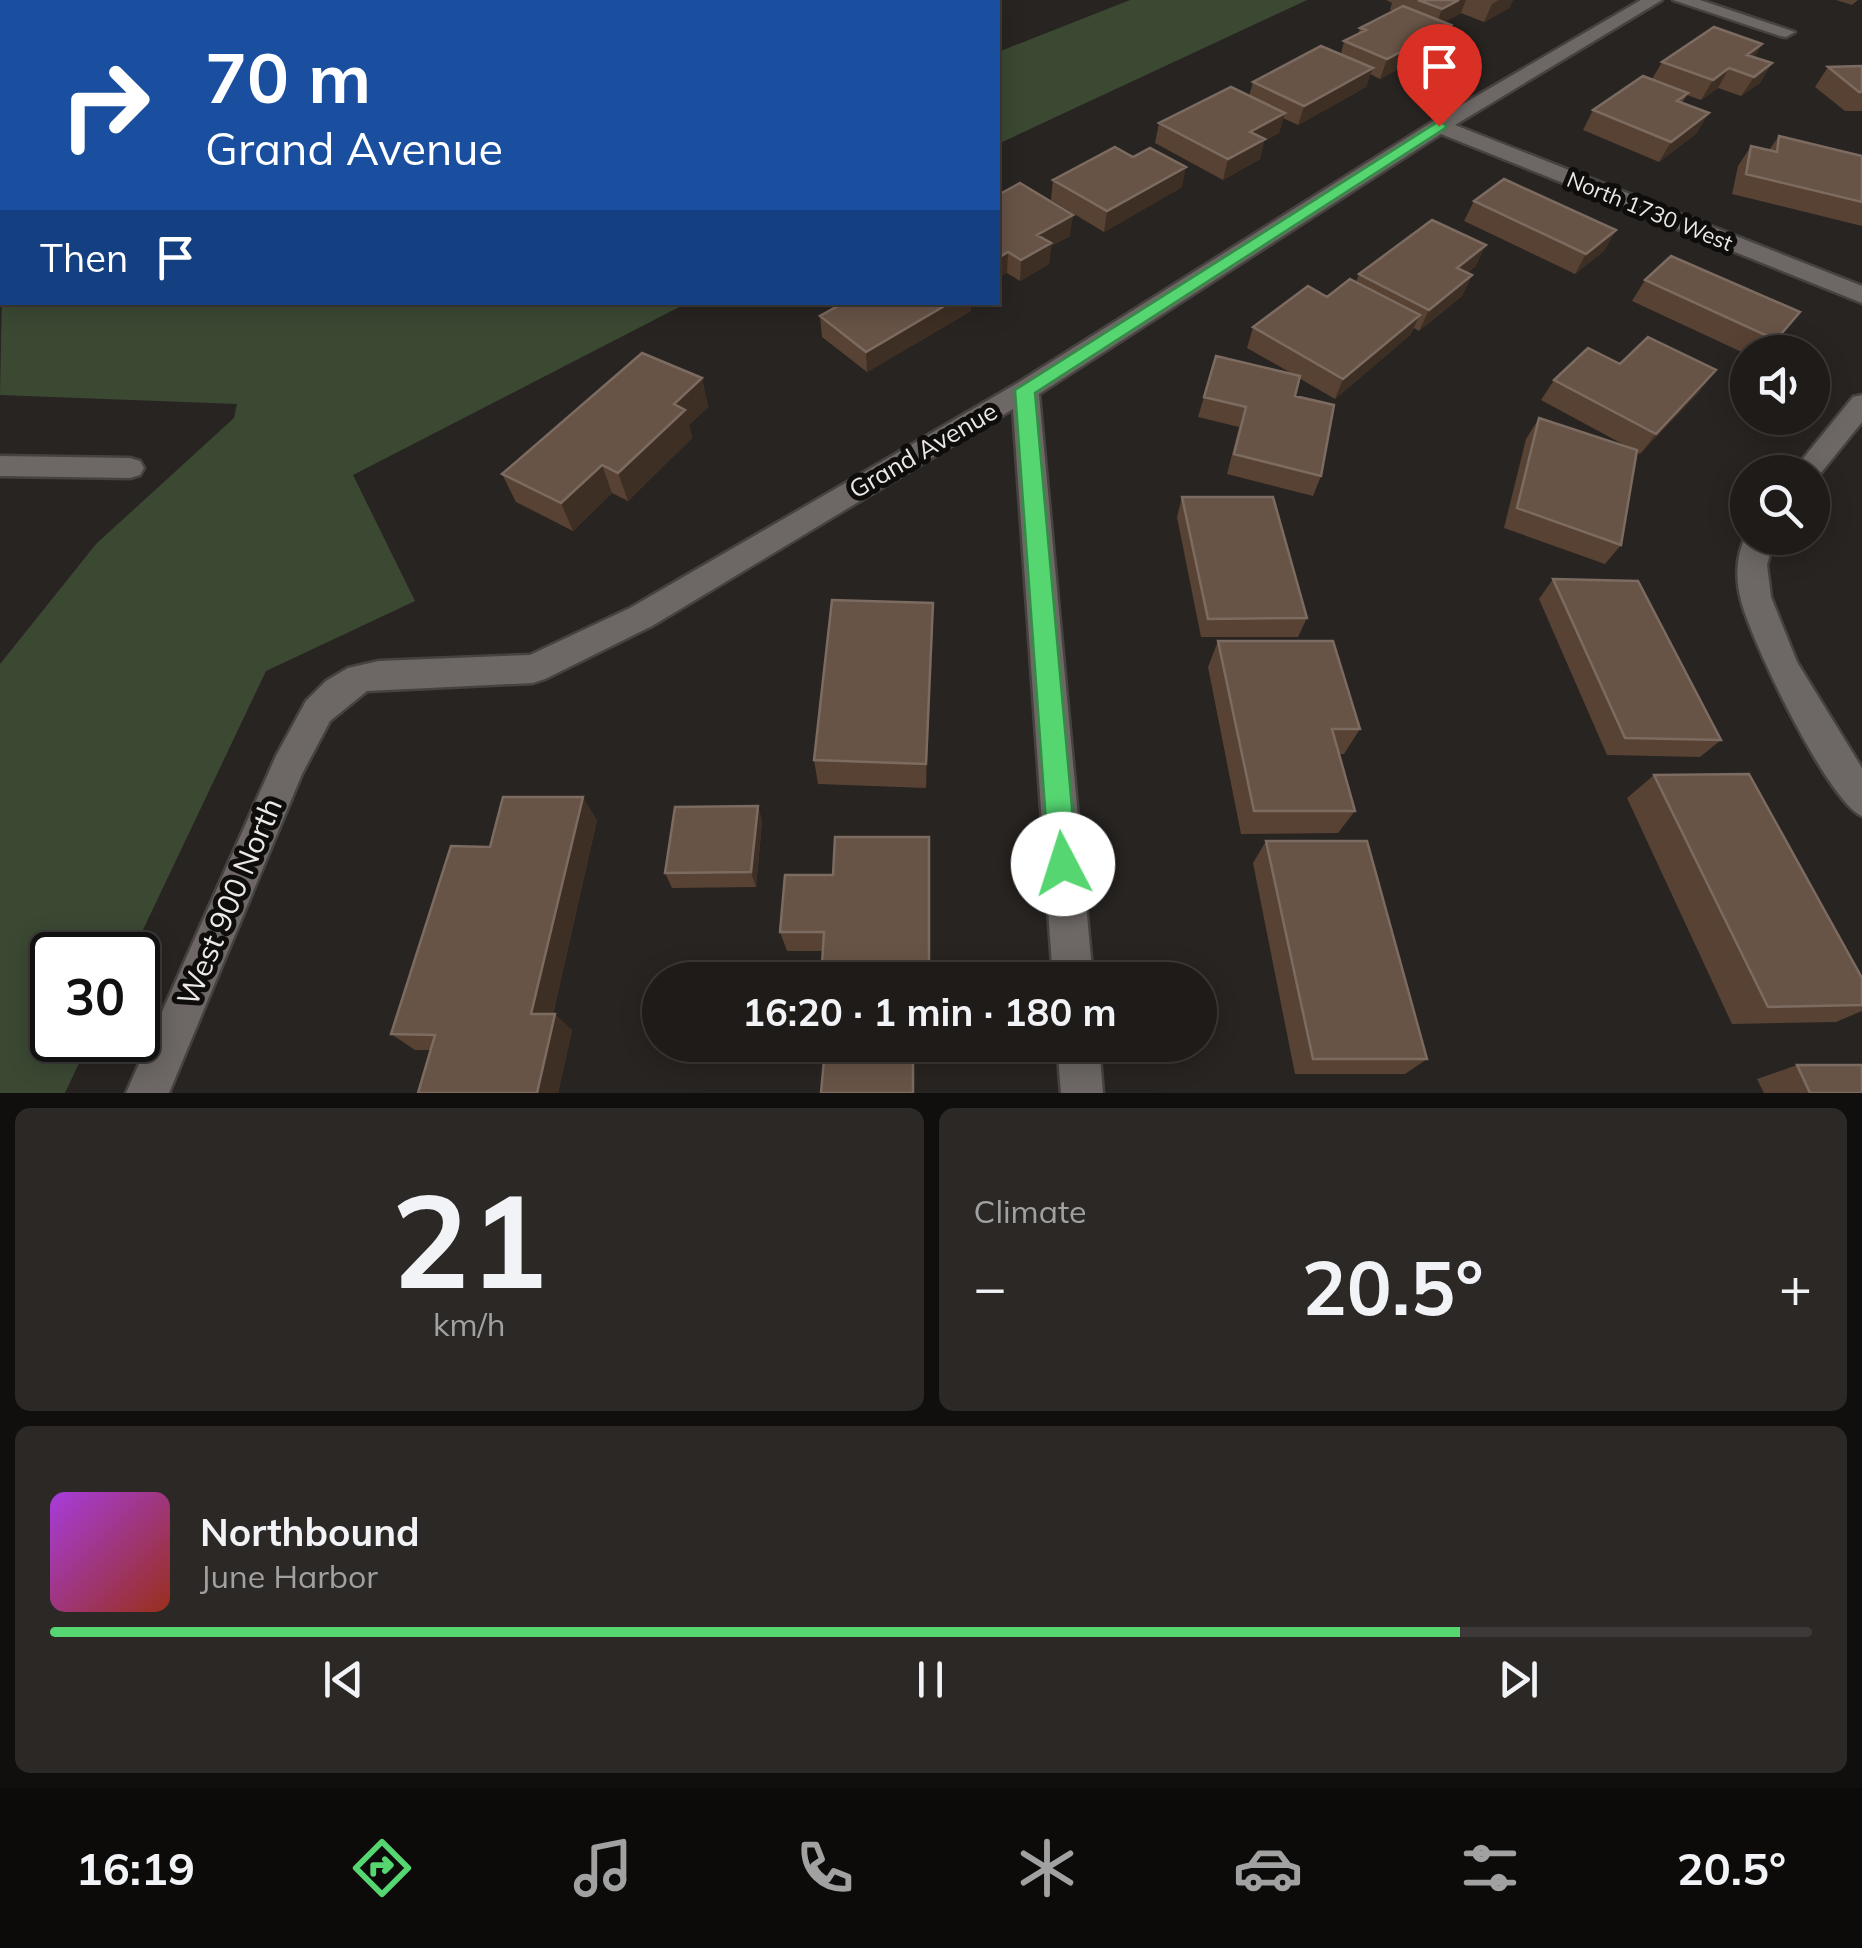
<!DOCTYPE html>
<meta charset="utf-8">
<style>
:root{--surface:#1e1b19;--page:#2b2826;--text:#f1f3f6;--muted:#a1a1a2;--line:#3c3938;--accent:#55d671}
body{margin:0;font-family:Mulish,sans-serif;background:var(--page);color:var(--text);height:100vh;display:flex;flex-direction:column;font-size:38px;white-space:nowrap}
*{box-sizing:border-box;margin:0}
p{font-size:32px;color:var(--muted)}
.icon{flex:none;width:55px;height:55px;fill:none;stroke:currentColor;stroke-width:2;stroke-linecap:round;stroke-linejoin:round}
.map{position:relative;height:1093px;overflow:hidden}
.sheet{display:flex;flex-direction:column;gap:15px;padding:15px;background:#100f0e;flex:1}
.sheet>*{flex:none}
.hud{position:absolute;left:0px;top:0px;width:1000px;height:305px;box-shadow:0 5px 25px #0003,0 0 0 2px var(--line);background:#1a4fa0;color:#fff;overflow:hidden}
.controls{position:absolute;left:1730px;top:335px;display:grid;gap:20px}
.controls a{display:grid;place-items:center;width:100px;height:100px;border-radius:50%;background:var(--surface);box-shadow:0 5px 25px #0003,0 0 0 2px var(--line);font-size:50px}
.speed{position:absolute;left:30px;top:932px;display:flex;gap:20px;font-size:50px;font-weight:700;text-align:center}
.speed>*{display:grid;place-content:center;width:130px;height:130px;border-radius:50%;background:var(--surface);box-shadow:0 5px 25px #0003,0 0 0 2px var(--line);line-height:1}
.speed .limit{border:5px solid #111;border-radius:15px;background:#fff;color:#111}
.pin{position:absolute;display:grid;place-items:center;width:85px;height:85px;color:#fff;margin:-102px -42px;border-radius:50% 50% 50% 0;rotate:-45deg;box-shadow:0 0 10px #0007}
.pin .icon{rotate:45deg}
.me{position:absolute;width:110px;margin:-55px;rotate:355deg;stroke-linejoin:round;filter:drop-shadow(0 0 8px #0008)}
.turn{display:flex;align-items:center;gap:35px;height:210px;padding:0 40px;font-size:45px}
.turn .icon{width:130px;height:130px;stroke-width:2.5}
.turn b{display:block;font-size:70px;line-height:85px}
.then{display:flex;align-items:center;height:95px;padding:0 40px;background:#0003;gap:20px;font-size:38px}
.big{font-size:75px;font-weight:700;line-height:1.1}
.sheet .tile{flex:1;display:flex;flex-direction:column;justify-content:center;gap:15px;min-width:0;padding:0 35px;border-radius:15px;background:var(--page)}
.sheet .dial{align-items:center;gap:0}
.dial b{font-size:130px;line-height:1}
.song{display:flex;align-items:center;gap:30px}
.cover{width:120px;height:120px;border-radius:15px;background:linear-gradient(135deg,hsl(280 70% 55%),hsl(10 70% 35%))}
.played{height:10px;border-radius:5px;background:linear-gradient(90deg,var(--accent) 80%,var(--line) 80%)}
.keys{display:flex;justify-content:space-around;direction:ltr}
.heat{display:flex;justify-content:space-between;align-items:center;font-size:55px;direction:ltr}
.sheet .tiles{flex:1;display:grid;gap:15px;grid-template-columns:1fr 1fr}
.tile:last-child{grid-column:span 2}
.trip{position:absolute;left:642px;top:962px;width:575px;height:100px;border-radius:50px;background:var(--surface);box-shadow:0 5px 25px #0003,0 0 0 2px var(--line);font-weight:700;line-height:100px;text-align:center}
.dock{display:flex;height:160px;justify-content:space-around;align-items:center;background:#0c0b0a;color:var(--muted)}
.dock .icon{width:70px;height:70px}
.dock .active{color:var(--accent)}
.dock b{font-size:45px;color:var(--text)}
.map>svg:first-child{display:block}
</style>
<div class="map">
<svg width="1862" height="1093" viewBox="0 0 1862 1093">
<rect width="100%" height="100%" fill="#282421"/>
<path fill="#3b4933" d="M1130,0h177l-309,144v-92z
M2,295v7l685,1 -334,172 62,126 -149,70 -135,284h-79v85h38l-25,53h-65v-429l96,-120 138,-126 3,-14 -237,-9z"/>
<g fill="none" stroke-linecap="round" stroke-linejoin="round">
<g stroke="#45423f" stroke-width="5">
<path id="minor" d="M1641,0h21l-207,125 407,161v17l-421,-169 -402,260 54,586h-40l-40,-571 -361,217 -107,53 -12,4 -166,8 -37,30 -28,53 -133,319h-43l150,-337 30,-55 20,-20 22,-13 31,-7 151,-6 100,-47 386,-224 416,-262z
M1673,0h27l95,32 -9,5 -6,-1z
M2,102v13l-2,1v-13z
M1862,395v27l-46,57 -4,1v-8h-20l61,-75z
M0,456l130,2 10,3 4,7 -4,7 -10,3 -130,-2z
M1748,532v6h26l-7,27 4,32 26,65 65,106v48c-34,-14 -111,-175 -121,-216 -6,-23 -5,-47 7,-68z
M1057,1045h42l4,48h-42z"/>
</g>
<g stroke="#45423f" stroke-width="5">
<path id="major" d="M2,199v16l-2,1v-16z"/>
</g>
<use href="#minor" fill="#6d6865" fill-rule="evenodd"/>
<use href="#major" fill="#ab7575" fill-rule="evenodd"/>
</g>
<path fill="#584233" d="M1386,0h127l-4,8 -25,14 -23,-9 -16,9 -1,22 -64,35 -10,-5 -4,13 -68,38 -15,-7 -4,15 -15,8 -4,18 -37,21 -68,-37 4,-20 90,-27 4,-14 88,-28 3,-13 14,-6 2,-7 33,-17 -3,-1 2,-7z
M1836,0h22l-6,5z
M1762,44l-8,13 18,6 -12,20 -19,13 -23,-8 -17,12 -14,-5 -5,8 15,30 -38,29 -76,-32 10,-20 59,-31 10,-17z
M1862,66v45h-17l-30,-24 13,-20z
M1779,136l83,20v70l-130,-32 6,-28 13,-20 18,4z
M1133,157l49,30 -78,45 -53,-32 2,-20z
M998,195l72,41 -19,10 -2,18 -29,17 -13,-8z
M1474,201l142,29 -12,21 -29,23 -111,-53z
M1476,266l-9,7 5,2 -10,21 -43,35 -5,-3 -4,7 -75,64 -36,-21 -4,18 26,80 -8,20 -86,-22 12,-47 -41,-10 18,-61 75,17 -44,-25 6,-21 74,-30 29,-15 3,-8z
M1645,280l155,32 -34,40h-18v3l-116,-54z
M971,311l-104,61 -45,-35 -2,-21z
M1620,364l80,27 -60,63 -4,-2 -15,93 -16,19 -101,-36 22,-89 13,-21 89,29 -87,-47 13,-20z
M702,378l6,29 -19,18 3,13 -64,63 -16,-8 -39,38 -57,-29 -14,-28z
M1182,497l125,121 -9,19h-97l-24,-120z
M1553,579l168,161 -21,17 -93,-2 -68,-156z
M933,603l-7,185 -108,-4 -4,-24z
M1218,641l142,88 -16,25h-6l17,57 -17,22 -97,1 -33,-167z
M1654,775l208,230v6l-26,11 -104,2 -105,-226z
M758,806l4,16 -6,65 -84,1 -7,-15z
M597,820l-44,194 19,16 -14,63h-140l12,-43h-15l-24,-16 99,-187z
M929,837l-106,114h-36l-7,-19 53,-57z
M1266,841l161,218 -22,15h-110l-42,-211z
M822,1045h108v4l-107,1z
M1797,1065l65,28h-98l-7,-14z"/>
<path fill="#3e2f24" d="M1459,0h7l-5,13 -26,15 7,-19z
M1499,0h14l-4,8 -25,14 8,-18z
M1451,25l-7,19 -64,35 7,-20z
M0,40l2,4v28l-2,2z
M1762,44l-11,19 -4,-8z
M1772,63l-12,20 -19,13 13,-19z
M1373,68l-7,19 -68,38 6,-19z
M1729,68l-11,20 -17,12 12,-20z
M1285,113l-6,20 -15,8 -4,18 -37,21 5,-21 22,-27z
M1709,113l-12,20 -38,29 12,-20z
M1186,167l-4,20 -78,45 3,-21z
M1073,215l-3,21 -19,10 -2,18 -29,17 1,-21 16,-25z
M1616,230l-12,21 -29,23 11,-20z
M1486,245l-10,21 -28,22 9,-20z
M1008,252l-1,21 -9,5v-20z
M1472,275l-10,21 -43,35 10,-21z
M951,302h20v9l-104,61 -1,-20z
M1420,315l-10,20 -75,64 8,-20z
M1716,370l-16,21 -60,63 16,-20z
M702,378l6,29 -19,18 3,13 -64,63 -10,-28 56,-69z
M602,465l10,28 -39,38 -12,-28z
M933,603v27l-7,158v-24z
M583,797l14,23 -48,211 -18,-17z
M758,806l4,16 -6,65 -5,-15z
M555,1014l17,16 -14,63h-21z"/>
<path fill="#685447" stroke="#7c6b60" stroke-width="2.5" d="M1418,0h41l-17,9z
M1403,6l48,19 -64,34 -43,-18 22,-11 -6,-2z
M1714,27l48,17 -15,11 25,8 -18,14 -25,-9 -16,12 -51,-18z
M1321,46l52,22 -69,38 -51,-24z
M1862,66v26h-3l-31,-25z
M1643,76l45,17 -11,8 32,12 -38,29 -78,-32z
M1231,87l54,26 -35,19 15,7 -37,20 -69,-36z
M1779,136l83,20v46l-116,-28 5,-28 26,6z
M1115,147l18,10 17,-9 36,19 -79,44 -54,-31z
M1504,179l112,51 -30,24 -112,-53z
M1020,183l53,32 -36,20 14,8 -30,17 -13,-8 -10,6v-63z
M1432,220l54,25 -29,23 15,7 -43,35 -70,-36z
M1671,256l129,56 -24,28 -131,-60z
M1350,279l70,36 -77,64 -90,-52 55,-41 19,11z
M845,302h106l-85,50 -46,-36z
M1648,337l68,33 -60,64 -102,-54 34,-32 32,16z
M642,353l60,25 -28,26 11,6 -67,63 -16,-8 -41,38 -59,-29z
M1216,356l84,20 -5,20 39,9 -13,71 -87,-22 12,-47 -42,-10z
M1539,418l98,32 -16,95 -104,-37z
M1182,497h91l34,121 -99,1z
M1553,579l85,2 83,159 -96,-2z
M832,600l101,3 -7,161 -112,-4z
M1218,641h115l27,88h-28l23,82h-101z
M1749,774l113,204v27l-94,2 -114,-232z
M503,797h80l-52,217h24l-18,79h-119l17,-58 -44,-1 60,-188 39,1z
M758,806l-7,66 -86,1 10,-66z
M835,837h94v143h-108l3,-48h-44l5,-57h48z
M1266,841h101l60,218h-114z
M824,1060l89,2v31h-92z
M1797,1065h65v28h-52z"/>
<path fill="#55d671" stroke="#378b49" stroke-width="2.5" d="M1439,121l8,5 -3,3 -409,264 42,471 -4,9 -10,4 -10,-4 -4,-9 -34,-474z"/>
<g text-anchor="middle" stroke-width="10" stroke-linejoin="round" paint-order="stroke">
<g font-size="22" fill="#ebe8e6" stroke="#0f0d0c">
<text transform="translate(1650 211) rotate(22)" y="8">North 1730 West</text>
</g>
<g font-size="25" fill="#ebe8e6" stroke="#0f0d0c">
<text transform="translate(923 450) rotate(-30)" y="9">Grand Avenue</text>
</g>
<g font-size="30" fill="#ebe8e6" stroke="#0f0d0c">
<text transform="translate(230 902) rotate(-67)" y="10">West 900 North</text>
</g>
</g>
</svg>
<div class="controls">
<a><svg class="icon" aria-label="sound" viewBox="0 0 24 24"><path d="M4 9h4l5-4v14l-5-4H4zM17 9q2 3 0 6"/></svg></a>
<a><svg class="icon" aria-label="search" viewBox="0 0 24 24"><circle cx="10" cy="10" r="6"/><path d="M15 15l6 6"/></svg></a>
</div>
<div class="speed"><div class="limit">30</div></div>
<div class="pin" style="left:1439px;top:126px;background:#d93025"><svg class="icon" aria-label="arrive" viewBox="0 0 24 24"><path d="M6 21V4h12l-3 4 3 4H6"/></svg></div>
<svg class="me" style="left:1063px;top:864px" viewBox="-20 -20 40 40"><circle r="19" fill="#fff"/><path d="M0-13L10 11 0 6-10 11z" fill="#55d671"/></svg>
<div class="trip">16:20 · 1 min · 180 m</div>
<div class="hud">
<div class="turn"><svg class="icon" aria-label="right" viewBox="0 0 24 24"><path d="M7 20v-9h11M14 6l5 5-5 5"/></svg><div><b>70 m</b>Grand Avenue</div></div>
<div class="then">Then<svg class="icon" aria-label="arrive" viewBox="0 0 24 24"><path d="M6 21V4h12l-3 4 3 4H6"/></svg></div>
</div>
</div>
<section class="sheet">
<div class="tiles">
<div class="tile dial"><b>21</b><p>km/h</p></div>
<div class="tile"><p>Climate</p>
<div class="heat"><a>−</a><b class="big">20.5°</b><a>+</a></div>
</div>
<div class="tile">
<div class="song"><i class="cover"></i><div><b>Northbound</b><p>June Harbor</p></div></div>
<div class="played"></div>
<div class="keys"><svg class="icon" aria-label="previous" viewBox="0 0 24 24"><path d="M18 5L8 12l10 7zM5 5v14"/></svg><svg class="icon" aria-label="pause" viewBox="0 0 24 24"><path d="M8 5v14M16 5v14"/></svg><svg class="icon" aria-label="next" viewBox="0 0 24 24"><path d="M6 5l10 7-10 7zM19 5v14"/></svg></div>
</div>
</div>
</section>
<nav class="dock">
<b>16:19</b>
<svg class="icon active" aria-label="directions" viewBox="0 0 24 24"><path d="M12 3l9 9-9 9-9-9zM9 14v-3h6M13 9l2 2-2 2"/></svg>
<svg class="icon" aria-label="music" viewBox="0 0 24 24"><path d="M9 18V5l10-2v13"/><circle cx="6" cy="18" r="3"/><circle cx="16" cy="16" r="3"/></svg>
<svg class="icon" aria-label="phone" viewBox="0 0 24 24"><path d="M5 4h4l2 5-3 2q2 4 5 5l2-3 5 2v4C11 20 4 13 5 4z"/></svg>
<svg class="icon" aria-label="climate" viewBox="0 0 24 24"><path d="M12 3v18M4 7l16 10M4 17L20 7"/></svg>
<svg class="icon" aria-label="car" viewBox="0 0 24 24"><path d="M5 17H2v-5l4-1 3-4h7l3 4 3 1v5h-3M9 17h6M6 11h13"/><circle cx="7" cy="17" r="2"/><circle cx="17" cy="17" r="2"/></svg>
<svg class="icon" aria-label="filters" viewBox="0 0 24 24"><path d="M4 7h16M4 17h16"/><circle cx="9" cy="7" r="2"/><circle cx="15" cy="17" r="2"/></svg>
<b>20.5°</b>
</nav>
